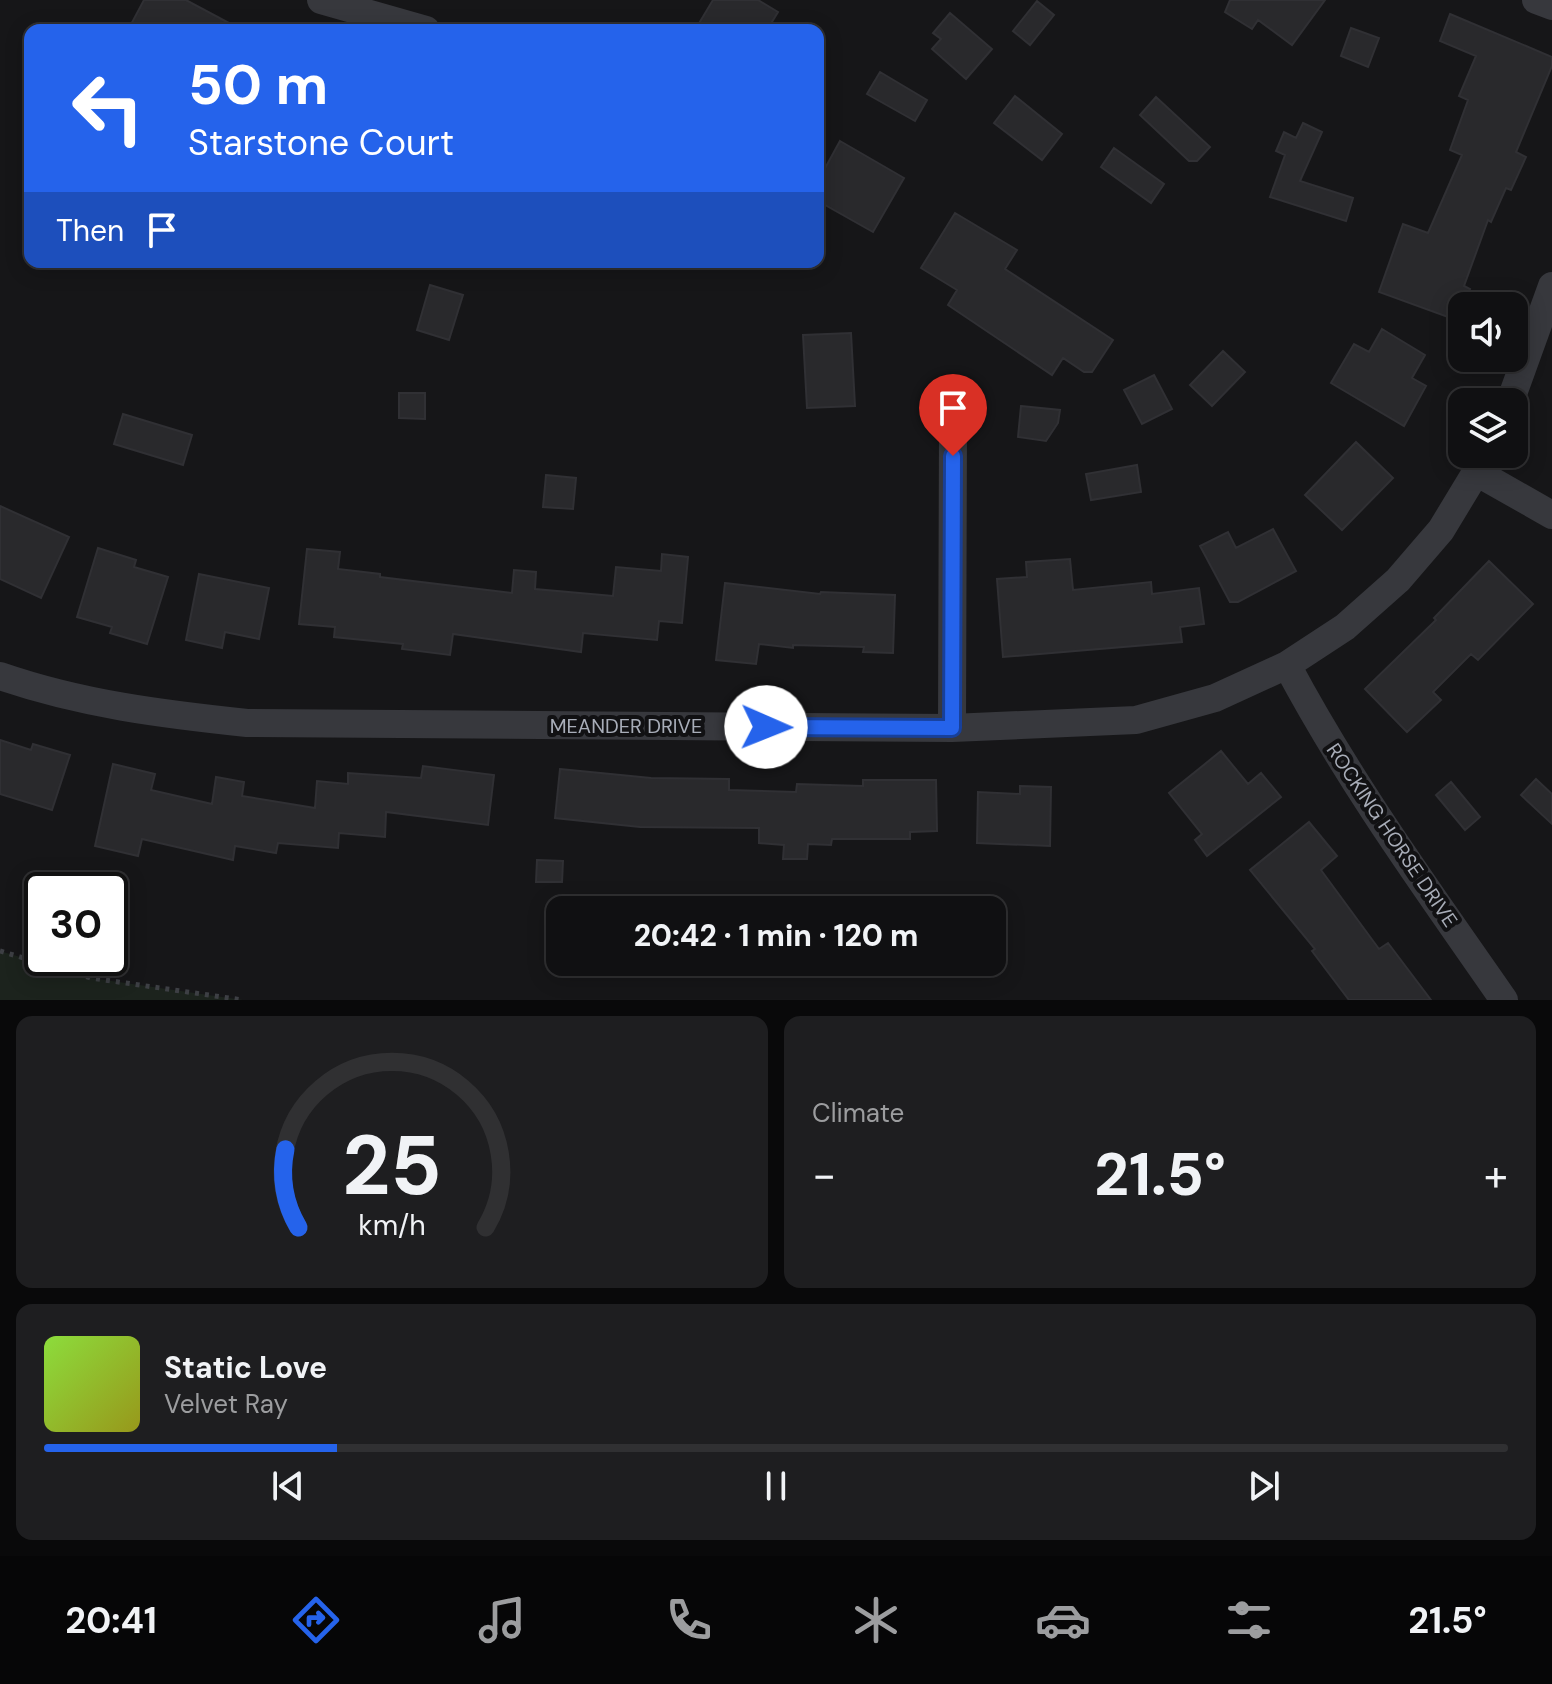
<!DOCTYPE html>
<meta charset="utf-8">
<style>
:root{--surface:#101012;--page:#1e1e20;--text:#f1f3f6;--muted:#9c9d9f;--line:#303032;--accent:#2563eb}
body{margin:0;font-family:"DM Sans",sans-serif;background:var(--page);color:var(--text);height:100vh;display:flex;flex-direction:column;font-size:30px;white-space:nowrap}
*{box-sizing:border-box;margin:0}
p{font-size:26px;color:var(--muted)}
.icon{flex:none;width:44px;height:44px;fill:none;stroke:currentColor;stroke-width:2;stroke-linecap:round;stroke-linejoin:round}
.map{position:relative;height:1000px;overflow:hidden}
.panel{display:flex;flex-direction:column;gap:16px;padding:16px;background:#09090a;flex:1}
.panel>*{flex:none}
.hud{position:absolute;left:24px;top:24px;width:800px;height:244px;border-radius:16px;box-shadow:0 4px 20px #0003,0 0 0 2px var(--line);background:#2563eb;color:#fff;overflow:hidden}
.controls{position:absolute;left:1448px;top:292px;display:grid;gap:16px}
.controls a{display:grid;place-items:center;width:80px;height:80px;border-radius:16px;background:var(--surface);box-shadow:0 4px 20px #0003,0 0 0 2px var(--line);font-size:40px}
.speed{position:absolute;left:24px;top:872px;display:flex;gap:16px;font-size:40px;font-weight:700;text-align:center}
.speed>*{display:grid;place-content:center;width:104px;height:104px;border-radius:50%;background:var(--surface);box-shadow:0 4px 20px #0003,0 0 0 2px var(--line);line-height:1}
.speed .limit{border:4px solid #111;border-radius:12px;background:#fff;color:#111}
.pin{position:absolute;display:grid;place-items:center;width:68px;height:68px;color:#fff;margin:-82px -34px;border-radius:50% 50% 50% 0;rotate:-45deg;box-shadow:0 0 8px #0007}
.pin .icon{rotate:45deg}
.me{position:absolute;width:88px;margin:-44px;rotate:91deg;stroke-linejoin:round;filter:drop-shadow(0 0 6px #0008)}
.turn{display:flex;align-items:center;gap:28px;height:168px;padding:0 32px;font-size:36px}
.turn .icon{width:104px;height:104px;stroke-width:2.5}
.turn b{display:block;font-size:56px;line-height:68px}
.then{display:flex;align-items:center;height:76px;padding:0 32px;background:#0003;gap:16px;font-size:30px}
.big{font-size:60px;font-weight:800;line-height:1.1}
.panel .widget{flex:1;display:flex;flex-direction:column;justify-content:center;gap:12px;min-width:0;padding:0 28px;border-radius:16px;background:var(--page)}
.panel .dial{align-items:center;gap:0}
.dial svg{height:208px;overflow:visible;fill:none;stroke:var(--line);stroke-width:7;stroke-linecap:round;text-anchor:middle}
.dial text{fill:var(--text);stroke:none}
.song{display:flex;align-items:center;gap:24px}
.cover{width:96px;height:96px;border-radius:12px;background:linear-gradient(135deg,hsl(90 70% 55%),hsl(60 70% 35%))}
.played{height:8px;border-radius:4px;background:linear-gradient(90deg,var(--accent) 20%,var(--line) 20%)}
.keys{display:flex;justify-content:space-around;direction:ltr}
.heat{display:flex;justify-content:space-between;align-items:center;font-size:44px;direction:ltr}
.panel .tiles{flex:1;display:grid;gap:16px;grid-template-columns:1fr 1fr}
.widget:last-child{grid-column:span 2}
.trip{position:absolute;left:546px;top:896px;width:460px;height:80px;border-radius:16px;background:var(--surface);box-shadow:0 4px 20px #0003,0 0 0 2px var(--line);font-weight:800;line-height:80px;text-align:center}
.dock{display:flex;height:128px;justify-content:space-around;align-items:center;background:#060607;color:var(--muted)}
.dock .icon{width:56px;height:56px}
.dock .active{color:var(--accent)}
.dock b{font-size:36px;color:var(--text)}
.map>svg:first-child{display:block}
</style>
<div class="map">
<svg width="1552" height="1000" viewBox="0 0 1552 1000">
<rect width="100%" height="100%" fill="#161618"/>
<path fill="#1c231d" d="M0,951l91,27 152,22h-243z"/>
<path fill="#29292c" stroke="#303034" stroke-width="2" d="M144,0h42l56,30h-114z
M713,0h45l20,12 -11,18h-72z
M1230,0h95l-33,45 -34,-25 -6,9 -27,-17z
M1037,1l17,14 -24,30 -17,-14z
M950,13l42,36 -26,30 -34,-30 9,-10 -8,-6z
M1450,14l102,43v9l-36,86 10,5 -15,33 -5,-2 -15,34 -3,-2 -24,66 6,3 -11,32 -80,-29 24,-68 25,9 34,-78 -12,-5 18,-50 -9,-4 17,-40 -36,-15z
M1351,28l28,10 -11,29 -27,-11z
M880,72l47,28 -12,21 -48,-27z
M1015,96l47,38 -20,26 -48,-37z
M1156,97l54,50 -13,14h-8l-49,-46z
M1303,123l19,9 -22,49 53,17 -7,23 -76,-24 15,-42 -9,-4 8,-19 12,6z
M840,141l64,37 -31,54 -55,-31v-20z
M1114,148l50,36 -13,19 -50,-36z
M955,213l62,37 -12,19 108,71 -21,32h-8l-21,-14 -11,17 -104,-70 9,-15 -36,-22z
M430,285l33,10 -14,45 -32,-10z
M1382,329l43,26 -13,23 14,8 -22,40 -73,-43 23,-39 15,8z
M851,333l4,73 -48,2 -4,-73z
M1223,351l22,21 -33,34 -22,-21z
M1154,375l18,34 -30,15 -18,-34z
M399,393h26v26l-26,-1z
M1021,406l39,4 -2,13 -12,18 -28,-4z
M123,414l69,21 -9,30 -69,-21z
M1356,442l37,36 -51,52 -37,-35z
M1137,465l4,27 -50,8 -5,-26z
M546,475l30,3 -3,31 -30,-2z
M0,506l69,31 -28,61 -41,-19z
M1273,529l23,42 -58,31h-8l-30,-56 28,-14 8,16z
M98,548l38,12 -2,7 34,10 -21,67 -37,-11 2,-6 -35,-10z
M307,549l33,3 -2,17 42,5v3l132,16 2,-23 22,2 -1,17 78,7 3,-29 45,4 1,-17 26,3 -6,66 -23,-2 -2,19 -74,-7 -2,19 -128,-18 -3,21 -48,-6 1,-5 -69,-7 1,-10 -36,-3z
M1070,559l3,31 78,-8 1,12 47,-6 5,36 -24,3 2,15 -179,15 -6,-78 30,-2 -1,-15z
M1489,561l44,43 -55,56 -7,-6 -38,38 8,8 -34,32 -42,-43 71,-69 -2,-2z
M199,574l70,14 -10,51 -34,-7 -3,16 -36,-8z
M725,583l95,11 1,-2 74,3 -2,58 -30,-1 1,-5 -71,-2v3l-34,-4 -3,20 -40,-4z
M0,740l31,10 2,-6 37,11 -18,55 -52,-16z
M1221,751l27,33 13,-11 20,24 -74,59 -12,-16 7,-6 -33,-41z
M113,764l42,10 -4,16 61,14 4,-27 28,5 -2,14 73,12 2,-27 31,3v-11l73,5 2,-12 71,9 -6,50 -102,-13 -1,25 -46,-4 -1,15 -60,-5 -2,10 -41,-7 -2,14 -91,-21 -4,17 -43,-10z
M560,769l91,9 78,1v11l67,2 1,-8 66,2v-6h73l1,51 -27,1v7h-78l-1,6 -23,-1 -1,15h-24l1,-14 -25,-2v-15l-119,-1 -85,-9z
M1536,779l16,15v30l-31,-29z
M1451,782l29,35 -15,13 -29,-35z
M1020,786l31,1 -1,59 -73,-3 1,-51 42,2z
M1309,822l28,34 -16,14 58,79 9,-6 43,57h-82l-37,-49 3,-2 -65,-79z
M537,860l26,1 -1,21h-26z"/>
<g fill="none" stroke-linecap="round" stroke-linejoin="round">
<path stroke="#3d3f44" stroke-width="5" stroke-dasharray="4 6" stroke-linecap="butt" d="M0,951l91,27 152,22"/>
<path stroke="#37383d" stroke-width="28" d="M321,0l105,30
M1536,0l16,6
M1510,402l42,-116
M1478,473l74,42
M1287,665c64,120 140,224 217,335
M0,676c81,28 162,38 247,47l705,5 184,-8 79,-22 72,-33 58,-38 53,-47 43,-50 46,-76
M952,728l1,-303"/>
</g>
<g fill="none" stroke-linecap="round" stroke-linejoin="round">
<g stroke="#184099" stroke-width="20">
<path id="route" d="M766,727l186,1 1,-272"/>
</g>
<use href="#route" stroke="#2563eb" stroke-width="14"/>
</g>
<g text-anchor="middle" stroke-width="8" stroke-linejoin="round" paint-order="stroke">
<g font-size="20" fill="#a8adb8" stroke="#111113">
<text x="626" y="733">MEANDER DRIVE</text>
<text transform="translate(1392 835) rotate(56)" y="7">ROCKING HORSE DRIVE</text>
</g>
</g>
</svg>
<div class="controls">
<a><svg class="icon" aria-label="sound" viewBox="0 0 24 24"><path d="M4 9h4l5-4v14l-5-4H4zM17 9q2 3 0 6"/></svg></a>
<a><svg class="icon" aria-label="layers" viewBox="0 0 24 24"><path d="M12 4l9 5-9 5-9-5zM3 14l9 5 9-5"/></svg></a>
</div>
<div class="speed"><div class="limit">30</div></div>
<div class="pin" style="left:953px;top:456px;background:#d93025"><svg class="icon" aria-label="arrive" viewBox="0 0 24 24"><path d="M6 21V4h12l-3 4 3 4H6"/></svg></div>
<svg class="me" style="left:766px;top:727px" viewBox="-20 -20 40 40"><circle r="19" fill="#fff"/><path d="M0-13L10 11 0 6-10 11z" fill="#2563eb"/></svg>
<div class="trip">20:42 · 1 min · 120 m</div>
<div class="hud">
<div class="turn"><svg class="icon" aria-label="left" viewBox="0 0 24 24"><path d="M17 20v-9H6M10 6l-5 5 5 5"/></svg><div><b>50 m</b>Starstone Court</div></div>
<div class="then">Then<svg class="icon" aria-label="arrive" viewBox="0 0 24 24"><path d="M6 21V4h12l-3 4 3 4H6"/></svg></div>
</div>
</div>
<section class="panel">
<div class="tiles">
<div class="widget dial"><svg viewBox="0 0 100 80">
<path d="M14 69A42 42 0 1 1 86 69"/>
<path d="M14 69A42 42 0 0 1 9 39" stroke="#2563eb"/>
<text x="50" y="56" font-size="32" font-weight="700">25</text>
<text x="50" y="72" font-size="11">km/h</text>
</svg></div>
<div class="widget"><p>Climate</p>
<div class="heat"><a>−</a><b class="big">21.5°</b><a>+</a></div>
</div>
<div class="widget">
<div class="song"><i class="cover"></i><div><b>Static Love</b><p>Velvet Ray</p></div></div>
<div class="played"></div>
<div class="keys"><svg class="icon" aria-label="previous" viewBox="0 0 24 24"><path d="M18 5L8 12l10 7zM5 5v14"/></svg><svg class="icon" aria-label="pause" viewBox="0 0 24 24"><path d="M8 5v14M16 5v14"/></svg><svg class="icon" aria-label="next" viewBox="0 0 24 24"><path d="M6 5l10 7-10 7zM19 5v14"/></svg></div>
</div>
</div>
</section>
<nav class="dock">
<b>20:41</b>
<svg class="icon active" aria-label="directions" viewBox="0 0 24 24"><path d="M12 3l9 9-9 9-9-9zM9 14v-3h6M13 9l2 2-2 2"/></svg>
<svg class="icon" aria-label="music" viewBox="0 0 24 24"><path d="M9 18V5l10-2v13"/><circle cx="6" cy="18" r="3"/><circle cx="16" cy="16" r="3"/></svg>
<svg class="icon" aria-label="phone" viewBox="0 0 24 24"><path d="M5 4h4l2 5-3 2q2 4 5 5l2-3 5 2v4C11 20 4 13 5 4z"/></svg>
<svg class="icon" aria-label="climate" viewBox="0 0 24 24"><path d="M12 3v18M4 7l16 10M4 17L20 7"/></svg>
<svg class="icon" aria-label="car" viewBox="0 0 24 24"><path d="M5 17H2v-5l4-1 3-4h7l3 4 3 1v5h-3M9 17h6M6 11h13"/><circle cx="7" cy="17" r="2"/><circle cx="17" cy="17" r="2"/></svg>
<svg class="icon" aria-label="filters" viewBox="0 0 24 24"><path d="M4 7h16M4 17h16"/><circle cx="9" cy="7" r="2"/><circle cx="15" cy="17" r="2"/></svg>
<b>21.5°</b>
</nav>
